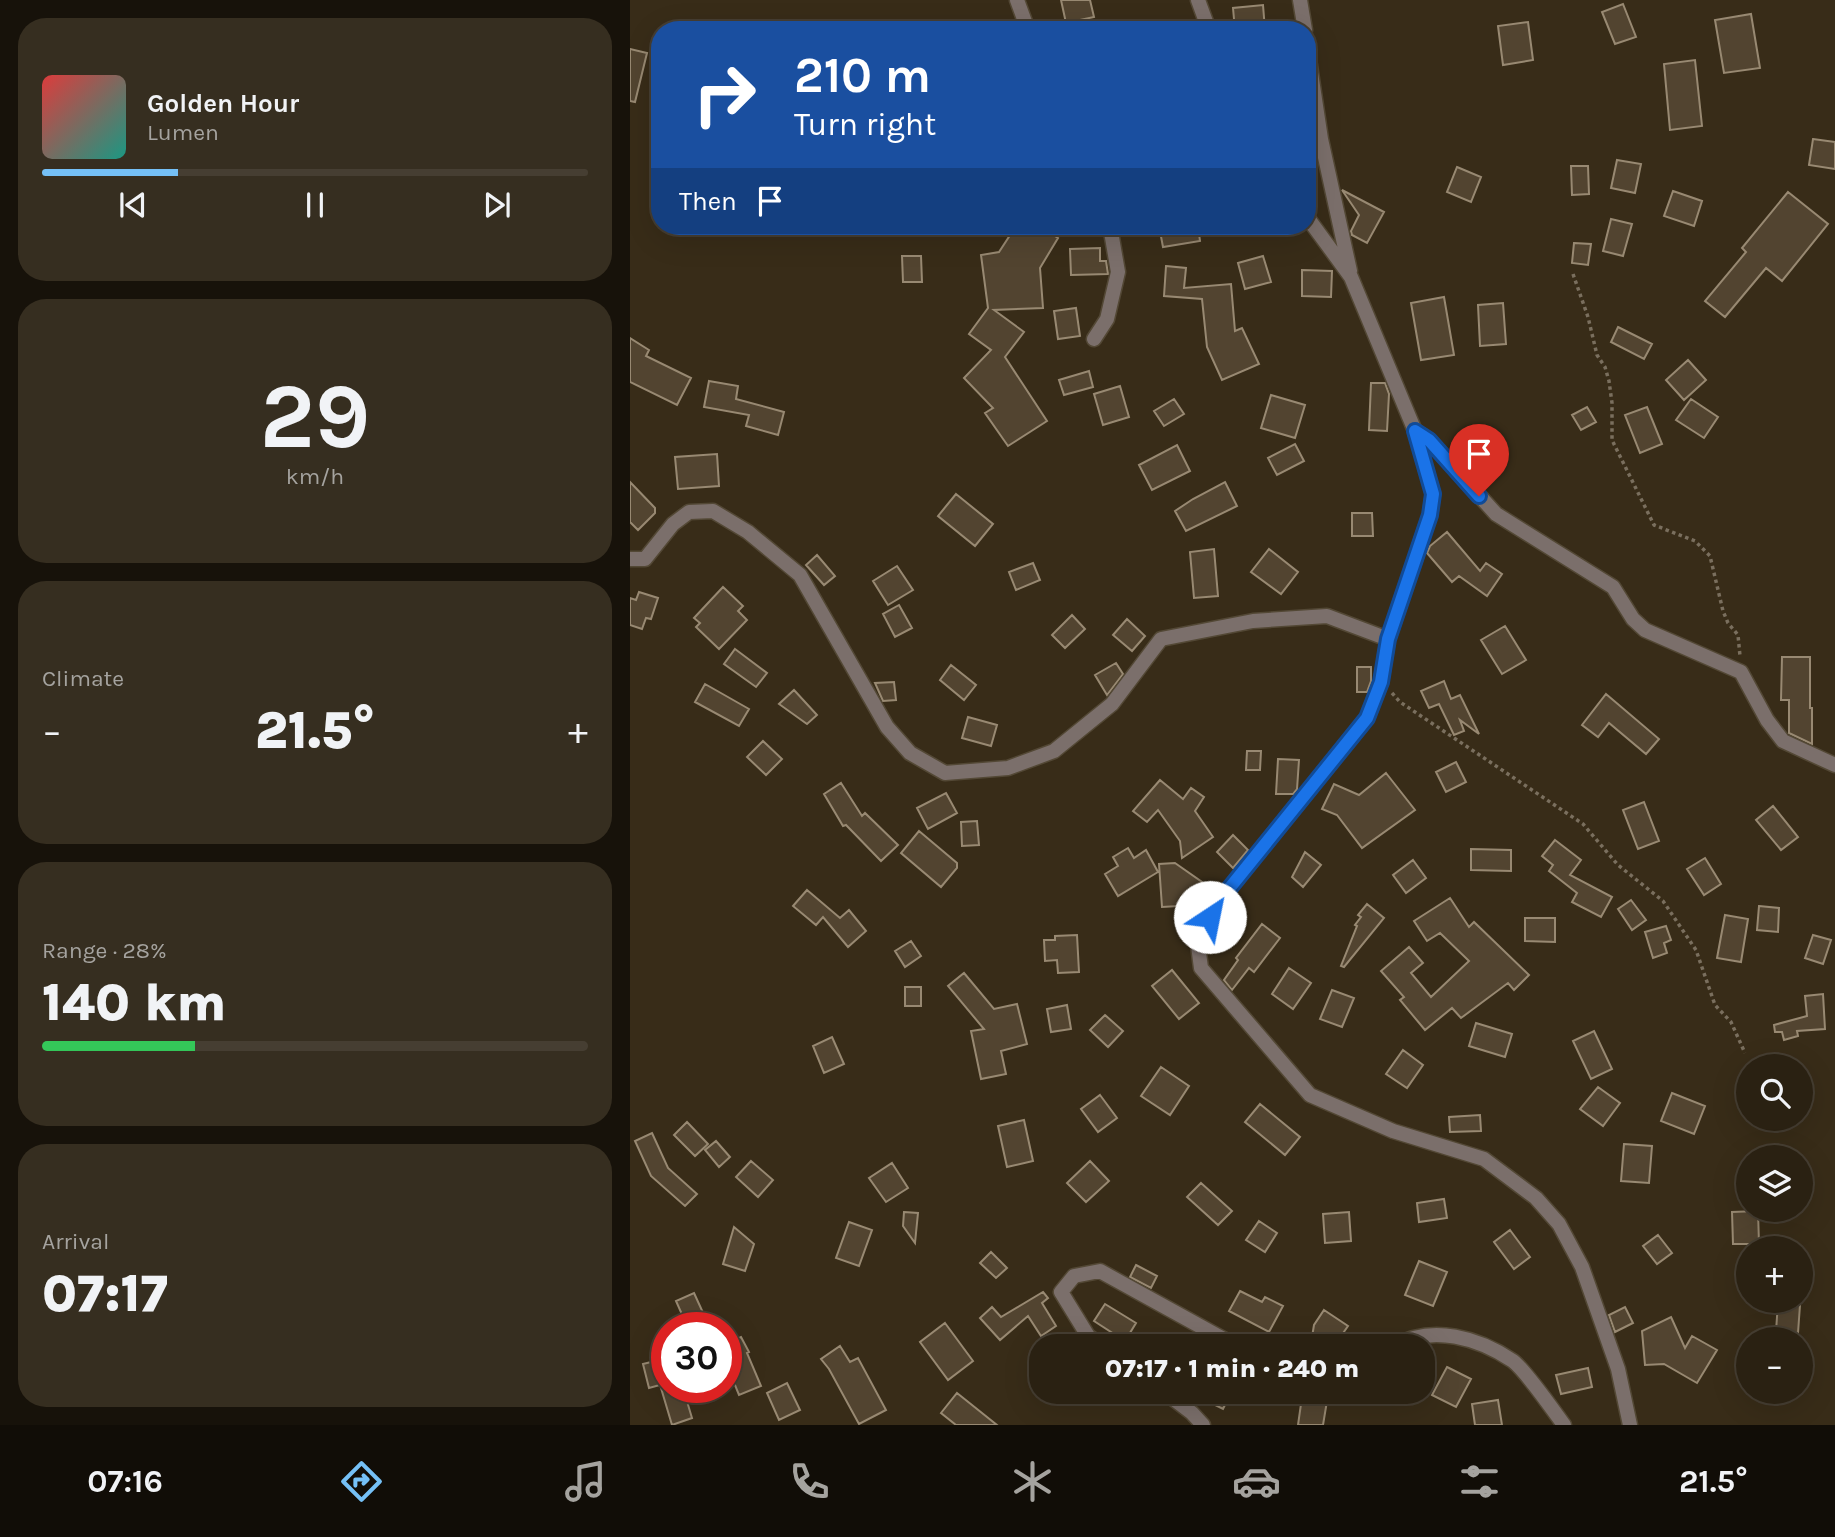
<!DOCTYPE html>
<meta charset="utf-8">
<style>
:root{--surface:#2a2112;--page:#362e20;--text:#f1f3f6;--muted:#a5a39f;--line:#463e32;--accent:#75c0f6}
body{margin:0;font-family:Karla,sans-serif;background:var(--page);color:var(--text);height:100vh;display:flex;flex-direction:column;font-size:26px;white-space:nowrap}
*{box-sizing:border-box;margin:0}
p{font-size:23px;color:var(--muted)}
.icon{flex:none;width:38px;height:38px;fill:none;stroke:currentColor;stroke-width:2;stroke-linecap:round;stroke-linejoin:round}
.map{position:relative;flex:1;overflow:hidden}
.side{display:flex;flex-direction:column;gap:18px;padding:18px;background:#17120a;width:630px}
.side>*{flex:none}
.hud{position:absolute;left:21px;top:21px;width:665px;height:214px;border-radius:28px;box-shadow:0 7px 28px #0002,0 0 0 2px var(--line);background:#1a4fa0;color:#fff;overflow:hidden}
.controls{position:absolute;left:1106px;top:1054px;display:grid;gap:14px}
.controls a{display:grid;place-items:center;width:77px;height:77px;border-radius:50%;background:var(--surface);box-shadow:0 7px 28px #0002,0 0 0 2px var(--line);font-size:35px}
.speed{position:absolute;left:21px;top:1312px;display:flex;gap:14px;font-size:35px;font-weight:700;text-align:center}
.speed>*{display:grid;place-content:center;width:91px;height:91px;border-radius:50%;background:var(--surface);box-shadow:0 7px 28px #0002,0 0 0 2px var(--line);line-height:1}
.speed .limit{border:10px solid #d22;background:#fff;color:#111}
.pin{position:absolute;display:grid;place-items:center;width:60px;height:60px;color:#fff;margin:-72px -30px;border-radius:50% 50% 50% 0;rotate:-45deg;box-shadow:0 0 7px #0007}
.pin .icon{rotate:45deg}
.me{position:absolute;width:77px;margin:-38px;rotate:34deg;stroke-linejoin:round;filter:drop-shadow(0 0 5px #0008)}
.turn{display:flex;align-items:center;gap:24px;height:147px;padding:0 28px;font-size:32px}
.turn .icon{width:91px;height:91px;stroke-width:2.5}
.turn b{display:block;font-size:49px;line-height:60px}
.then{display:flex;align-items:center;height:66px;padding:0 28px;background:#0003;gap:14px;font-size:26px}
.big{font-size:52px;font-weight:800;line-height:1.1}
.side .tile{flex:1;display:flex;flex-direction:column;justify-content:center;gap:10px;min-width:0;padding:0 24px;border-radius:28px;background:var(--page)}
.side .dial{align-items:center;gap:0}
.dial b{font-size:91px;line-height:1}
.song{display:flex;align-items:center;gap:21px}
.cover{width:84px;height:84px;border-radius:10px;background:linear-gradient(135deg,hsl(0 70% 55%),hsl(170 70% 35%))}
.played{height:7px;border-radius:4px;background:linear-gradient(90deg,var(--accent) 25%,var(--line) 25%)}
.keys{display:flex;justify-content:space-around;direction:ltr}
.heat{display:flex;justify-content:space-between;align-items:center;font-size:38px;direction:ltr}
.charge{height:10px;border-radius:5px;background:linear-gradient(90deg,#34c759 28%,var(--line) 0)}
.trip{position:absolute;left:399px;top:1334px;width:406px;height:70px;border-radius:28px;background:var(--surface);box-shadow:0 7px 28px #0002,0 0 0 2px var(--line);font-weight:800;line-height:70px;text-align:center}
.menu{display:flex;height:112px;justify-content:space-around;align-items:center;background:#110d07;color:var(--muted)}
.menu .icon{width:49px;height:49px}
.menu .on{color:var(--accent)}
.menu b{font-size:32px;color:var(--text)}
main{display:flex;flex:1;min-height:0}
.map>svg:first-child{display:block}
</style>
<main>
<section class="side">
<div class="tile">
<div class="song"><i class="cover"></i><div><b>Golden Hour</b><p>Lumen</p></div></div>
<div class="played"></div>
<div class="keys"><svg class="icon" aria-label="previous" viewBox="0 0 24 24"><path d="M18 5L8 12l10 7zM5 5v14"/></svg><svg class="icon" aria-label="pause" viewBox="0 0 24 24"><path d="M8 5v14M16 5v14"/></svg><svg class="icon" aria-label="next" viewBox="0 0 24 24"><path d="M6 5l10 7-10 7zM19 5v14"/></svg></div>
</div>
<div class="tile dial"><b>29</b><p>km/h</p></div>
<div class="tile"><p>Climate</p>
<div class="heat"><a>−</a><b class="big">21.5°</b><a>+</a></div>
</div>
<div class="tile"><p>Range · 28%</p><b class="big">140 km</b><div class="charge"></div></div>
<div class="tile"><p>Arrival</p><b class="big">07:17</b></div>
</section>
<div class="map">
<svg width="1205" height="1425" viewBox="0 0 1205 1425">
<rect width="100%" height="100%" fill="#382c18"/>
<path fill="#524430" stroke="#988972" stroke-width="2" d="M431,0h29l4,17 -28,6z
M993,4l13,33 -21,7 -13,-32z
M633,5l2,25h-30l-2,-22z
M1121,14l9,54 -36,5 -9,-53z
M898,22l5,38 -30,5 -5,-39z
M0,49l17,4 -12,49 -5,-1z
M1065,60l7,66 -32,4 -6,-66z
M1183,139l22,3v27l-26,-4z
M987,160l24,4 -6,29 -24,-5z
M941,166h17l1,28 -17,1z
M827,167l24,10 -10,25 -24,-10z
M712,190l42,22 -17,31 -15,-8 -1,-4 8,-16z
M1043,191l29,10 -8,25 -30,-10z
M1158,192l40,32 -46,57 -16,-13 -41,49 -20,-16 41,-49 -4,-4z
M981,219l21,5 -9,32 -20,-5z
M386,226h22l20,12 -18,30 3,40 -49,2 30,22 -19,25 42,64 -39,25 -23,-33 8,-5 -29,-30 27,-28 -22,-16 19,-26 -7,-53 18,-3z
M529,226h39l2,15 -37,6z
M944,243l17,1 -3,21 -16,-2z
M470,248v13h6l2,13 -37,1 -1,-26z
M272,256h19l1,26h-19z
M633,256l8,26 -26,7 -7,-26z
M536,266l20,2 -2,20 47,-4 4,47 7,-3 17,36 -37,16 -15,-33 -5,-48 -38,-3z
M672,270l30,1 -1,26 -29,-1z
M814,297l10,58 -33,5 -10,-57z
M873,303l3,41 -26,2 -2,-41z
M446,308l4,28 -22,3 -4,-28z
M988,327l34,17 -8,15 -33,-17z
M0,338l19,12 -3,6 45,22 -14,27 -47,-23z
M1058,360l18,20 -22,20 -18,-20z
M459,371l4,16 -29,8 -5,-15z
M79,381l29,5 -2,13 48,13 -6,23 -32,-9 3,-11 -45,-8z
M741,383h14l4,11 -2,37 -18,-1z
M490,386l9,31 -26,8 -9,-31z
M641,395l34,10 -10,33 -34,-10z
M544,399l10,15 -20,12 -10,-15z
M1061,399l27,18 -14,21 -28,-18z
M957,407l9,15 -15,8 -9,-15z
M1017,407l15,37 -22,9 -15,-38z
M665,444l9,17 -27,14 -9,-17z
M547,445l13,26 -38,19 -13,-25z
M87,454l2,32 -41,3 -3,-32z
M0,482l25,26v5l-17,17 -8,-8z
M595,482l12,24 -51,25 -11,-20 18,-12z
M326,494l37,30 -18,22 -37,-30z
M722,513h20l1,23h-21z
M817,532l33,39 6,-8 16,11 -15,22 -28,-20 -7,6 -25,-29 3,-7z
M584,549l4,47 -24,2 -4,-46z
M639,549l29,23 -17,22 -30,-22z
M187,555l18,21 -11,9 -18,-20z
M403,563l7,17 -24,10 -7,-18z
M267,566l16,24 -25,15 -15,-24z
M93,587l20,19 -5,5 9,9 -28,29 -23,-22 4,-4 -6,-5z
M9,592l19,6 -7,21 -5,-1 -4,11 -12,-4v-27l6,2z
M269,605l13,23 -17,9 -12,-23z
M442,615l13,14 -20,19 -13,-13z
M497,619l18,17 -13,15 -19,-16z
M875,626l21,34 -24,14 -21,-34z
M105,649l32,24 -11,14 -32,-23z
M1152,657h28v51h2v36l-23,-11v-33h-8z
M486,663l7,11 -16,21 -12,-20z
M321,665l25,20 -12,15 -24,-20z
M727,667h14v14l-4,11h-10z
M814,681l7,18 9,-4 19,39 -19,-14 4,11 -10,4 -15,-31 -10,4 -8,-17z
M264,682l2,18 -13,1 -8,-18z
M75,684l44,25 -10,17 -44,-24z
M164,690l23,25 -10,9 -28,-20z
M976,694l53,45 -13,15 -37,-31 -11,14 -16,-12z
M338,717l29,8 -6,21 -29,-8z
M133,741l19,18 -16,16 -19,-18z
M617,751h14l-1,19h-14z
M648,759l21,1 -2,29 -4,5h-17z
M826,762l10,20 -20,10 -10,-20z
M756,773l29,37 -53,38 -25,-33 -15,-6 12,-25 25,11z
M530,780l23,19 8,-11 13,9 -9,14 18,26 -31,21 -2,-17 -22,-31 -11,12 -14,-11z
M211,783l21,33 3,-3 33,32 -17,16 -35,-36 -3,1 -19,-32z
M316,793l11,20 -29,16 -11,-21z
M1014,802l15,39 -21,8 -15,-39z
M1143,806l25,31 -17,13 -25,-30z
M347,821l2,24 -17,1 -1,-24z
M289,831l38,32v5l-16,19 -40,-34z
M603,835l15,15 -15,18 -16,-16z
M925,840l26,20 -11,15 42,22 -11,20 -29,-15 5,-9 -28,-22 4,-6 -11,-9z
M498,848l6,10 12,-8 12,22 -40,24 -13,-22 13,-8 -5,-9z
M841,849l40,1v21l-40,-1z
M675,852l16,13 -18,22 -11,-10z
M1075,858l16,26 -17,11 -17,-26z
M783,860l13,18 -20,15 -13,-18z
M545,863l27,19 -23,24 -17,1 -3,-43z
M177,890l33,28 9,-8 17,21 -18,16 -25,-30 -7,8 -23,-19z
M820,898l19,29 5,-5 55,53 -15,15 -6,-7 -47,35 -9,-10 -27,22 -25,-30 4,-3 -23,-26 28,-24 14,16 -12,10 20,24 38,-36 -29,-28 -13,8 -13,-20z
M1001,900l15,20 -14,10 -14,-21z
M737,904l17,14 -40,49 -3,-1 16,-40 -2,-1 6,-8 -3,-2z
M1129,906l20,2 -1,24 -21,-2z
M1095,915l23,4 -7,43 -24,-4z
M895,918h30v24l-30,-1z
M632,924l18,14 -26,34 -5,-4 -17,22 -8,-10 14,-20 -2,-2z
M1036,926l5,14 -7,3 3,10 -14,5 -8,-26z
M447,935l2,37 -21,1 -1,-13 -12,1 -1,-21h11v-4z
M1183,935l18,5 -8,24 -18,-6z
M281,941l10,15 -16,11 -10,-16z
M659,968l22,15 -18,26 -21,-15z
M542,970l27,33 -20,16 -27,-33z
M334,973l30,36 23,-5 10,40 -26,7 5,23 -25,5 -10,-48 13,-2 -36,-43z
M275,987h16v19h-16z
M702,990l22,8 -12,29 -22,-8z
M1193,994l2,35 -28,2 1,5 -14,4 -2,-8h-7l-1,-7 33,-9 -2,-20z
M437,1005l4,24 -20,3 -4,-23z
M475,1015l18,16 -15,16 -18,-17z
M846,1023l36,11 -7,23 -36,-11z
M964,1031l18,38 -21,10 -18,-38z
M202,1037l12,27 -20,9 -11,-27z
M773,1050l20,15 -16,23 -21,-14z
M531,1067l28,19 -19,29 -29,-19z
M968,1087l22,16 -17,23 -23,-17z
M1042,1093l33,13 -11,28 -33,-13z
M470,1095l17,23 -19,14 -17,-23z
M630,1104l40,33 -15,18 -40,-33z
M850,1115l1,16 -31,1 -1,-15z
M394,1120l9,41 -26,6 -9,-41z
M57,1122l21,22 -13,12 -21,-21z
M22,1133l16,35 29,26 -12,12 -34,-30 -16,-35z
M86,1141l14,16 -11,10 -14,-17z
M994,1144l28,2 -3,37 -28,-2z
M121,1161l22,19 -15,17 -22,-20z
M460,1161l19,20 -23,21 -19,-19z
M262,1163l16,25 -22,14 -17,-24z
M571,1183l31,28 -14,14 -31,-28z
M814,1199l3,19 -28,4 -2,-19z
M1128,1211l1,33h-26l-1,-32z
M274,1212l14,1 -3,30 -12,-17z
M719,1212l2,29 -26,2 -2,-29z
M629,1221l18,12 -12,19 -19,-12z
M219,1222l23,8 -13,36 -23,-8z
M104,1227l20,17 -9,27 -22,-7z
M880,1230l20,27 -16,12 -20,-27z
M1028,1235l14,18 -15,11 -14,-18z
M361,1252l16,16 -11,10 -16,-15z
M789,1261l28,11 -14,34 -28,-11z
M506,1265l21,11 -6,12 -21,-11z
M610,1291l22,11 3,-5 18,9 -14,26 -40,-21z
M413,1292l5,6 -6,5 14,23 -15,10 -13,-20 -28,24 -20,-22 12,-11 9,10z
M64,1293l16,35h-22l-12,-27z
M1148,1303l22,2 -2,28 -22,-2z
M475,1304l31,19 -11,18 -31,-20z
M995,1307l8,16 -18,9 -6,-17z
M694,1310l24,16 -14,20h-10l-12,-9 2,-12z
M1041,1317l14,31 7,-12 25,14 -20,33 -33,-19 -19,1 -3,-34z
M315,1323l28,38 -25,19 -28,-38z
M111,1337l8,15 -2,1 14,33 -22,9 -13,-32v-19z
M210,1346l10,16 8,-4 28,52 -27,14 -30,-55 -8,-10z
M37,1358v25l-18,5 -6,-24z
M817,1367l24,12 -15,28 -24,-12z
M958,1368l4,19 -31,7 -5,-19z
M157,1383l13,27 -21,10 -12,-27z
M31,1388h22l9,30 -20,7z
M557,1391h45l-9,18z
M327,1393l40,32h-41l-15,-12z
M672,1397l25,4 -4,24h-25z
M868,1400l4,25h-27l-3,-21z"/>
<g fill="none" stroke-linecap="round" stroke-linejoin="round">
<g stroke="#534835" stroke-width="17">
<path id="minor" d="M387,0l11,30
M568,0l11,30
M670,0l5,30
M677,46l14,93 29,132
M677,217l44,60 64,154 18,63 -3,21 -42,124 -7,43 -14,36 -143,177 -27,43 4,30 109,127 83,36 91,28 52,39 23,26 23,43 36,102 12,56
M464,339l13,-20 11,-47 -8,-46
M785,431l14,9 67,74 117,73 20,32 12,11 96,42 26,48 16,21 52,24
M0,559h15l28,-35 16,-12 24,-1 35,21 52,43 87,152 23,26 35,20 63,-5 46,-17 58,-47 49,-65 92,-18 74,-5 61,23
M472,1346l-14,-10 -27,-44 13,-16 26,-5 136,75
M765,1346c37,-22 84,-8 118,15 13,10 40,49 51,64
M533,1391l29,22 11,12"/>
</g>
<path stroke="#7a6f5e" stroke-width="3.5" stroke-dasharray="3.5 3.5" stroke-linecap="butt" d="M943,274l15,43 9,38 8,12 4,14 3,22v37l42,85 41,16 15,15 13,55 5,12 10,12 2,21
M762,693l8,9 183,122 35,41 45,36 33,49 19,55 16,17 14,31"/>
<use href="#minor" stroke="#7b6f6b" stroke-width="14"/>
</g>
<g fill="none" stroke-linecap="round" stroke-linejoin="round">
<g stroke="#114b97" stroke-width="18">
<path id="route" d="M580,917l14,-22 143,-177 14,-36 7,-43 42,-124 3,-21 -18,-63 14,9 50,56"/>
</g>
<use href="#route" stroke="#1a73e8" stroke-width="12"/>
</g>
</svg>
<div class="controls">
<a><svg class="icon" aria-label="search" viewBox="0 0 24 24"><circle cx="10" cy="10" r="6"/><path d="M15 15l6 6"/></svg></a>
<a><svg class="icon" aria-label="layers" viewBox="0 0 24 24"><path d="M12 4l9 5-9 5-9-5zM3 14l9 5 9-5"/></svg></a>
<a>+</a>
<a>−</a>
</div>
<div class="speed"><div class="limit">30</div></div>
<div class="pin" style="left:849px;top:496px;background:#d93025"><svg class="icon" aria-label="arrive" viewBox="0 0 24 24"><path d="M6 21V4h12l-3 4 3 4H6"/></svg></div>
<svg class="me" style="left:580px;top:917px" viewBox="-20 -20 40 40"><circle r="19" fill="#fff"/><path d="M0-13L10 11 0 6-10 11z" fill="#1a73e8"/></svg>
<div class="trip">07:17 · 1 min · 240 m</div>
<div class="hud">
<div class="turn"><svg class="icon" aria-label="right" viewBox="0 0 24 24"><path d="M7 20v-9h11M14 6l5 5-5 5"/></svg><div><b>210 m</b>Turn right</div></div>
<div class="then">Then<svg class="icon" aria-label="arrive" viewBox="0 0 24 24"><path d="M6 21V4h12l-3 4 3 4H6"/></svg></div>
</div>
</div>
</main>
<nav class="menu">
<b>07:16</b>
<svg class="icon on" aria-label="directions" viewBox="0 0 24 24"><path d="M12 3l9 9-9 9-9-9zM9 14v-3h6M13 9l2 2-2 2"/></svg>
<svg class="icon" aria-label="music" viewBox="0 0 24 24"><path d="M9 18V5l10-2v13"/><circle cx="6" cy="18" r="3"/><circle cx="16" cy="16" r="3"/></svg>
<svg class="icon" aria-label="phone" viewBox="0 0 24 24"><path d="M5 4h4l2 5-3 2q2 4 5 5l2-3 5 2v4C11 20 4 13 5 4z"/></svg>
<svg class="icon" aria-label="climate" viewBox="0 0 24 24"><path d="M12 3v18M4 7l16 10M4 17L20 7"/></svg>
<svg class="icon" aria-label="car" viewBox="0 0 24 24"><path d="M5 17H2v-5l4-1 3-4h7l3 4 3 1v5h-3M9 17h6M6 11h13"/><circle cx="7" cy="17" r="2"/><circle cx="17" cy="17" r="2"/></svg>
<svg class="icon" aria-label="filters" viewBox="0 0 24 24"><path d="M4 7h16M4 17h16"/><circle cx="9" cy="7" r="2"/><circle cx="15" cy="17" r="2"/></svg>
<b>21.5°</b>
</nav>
